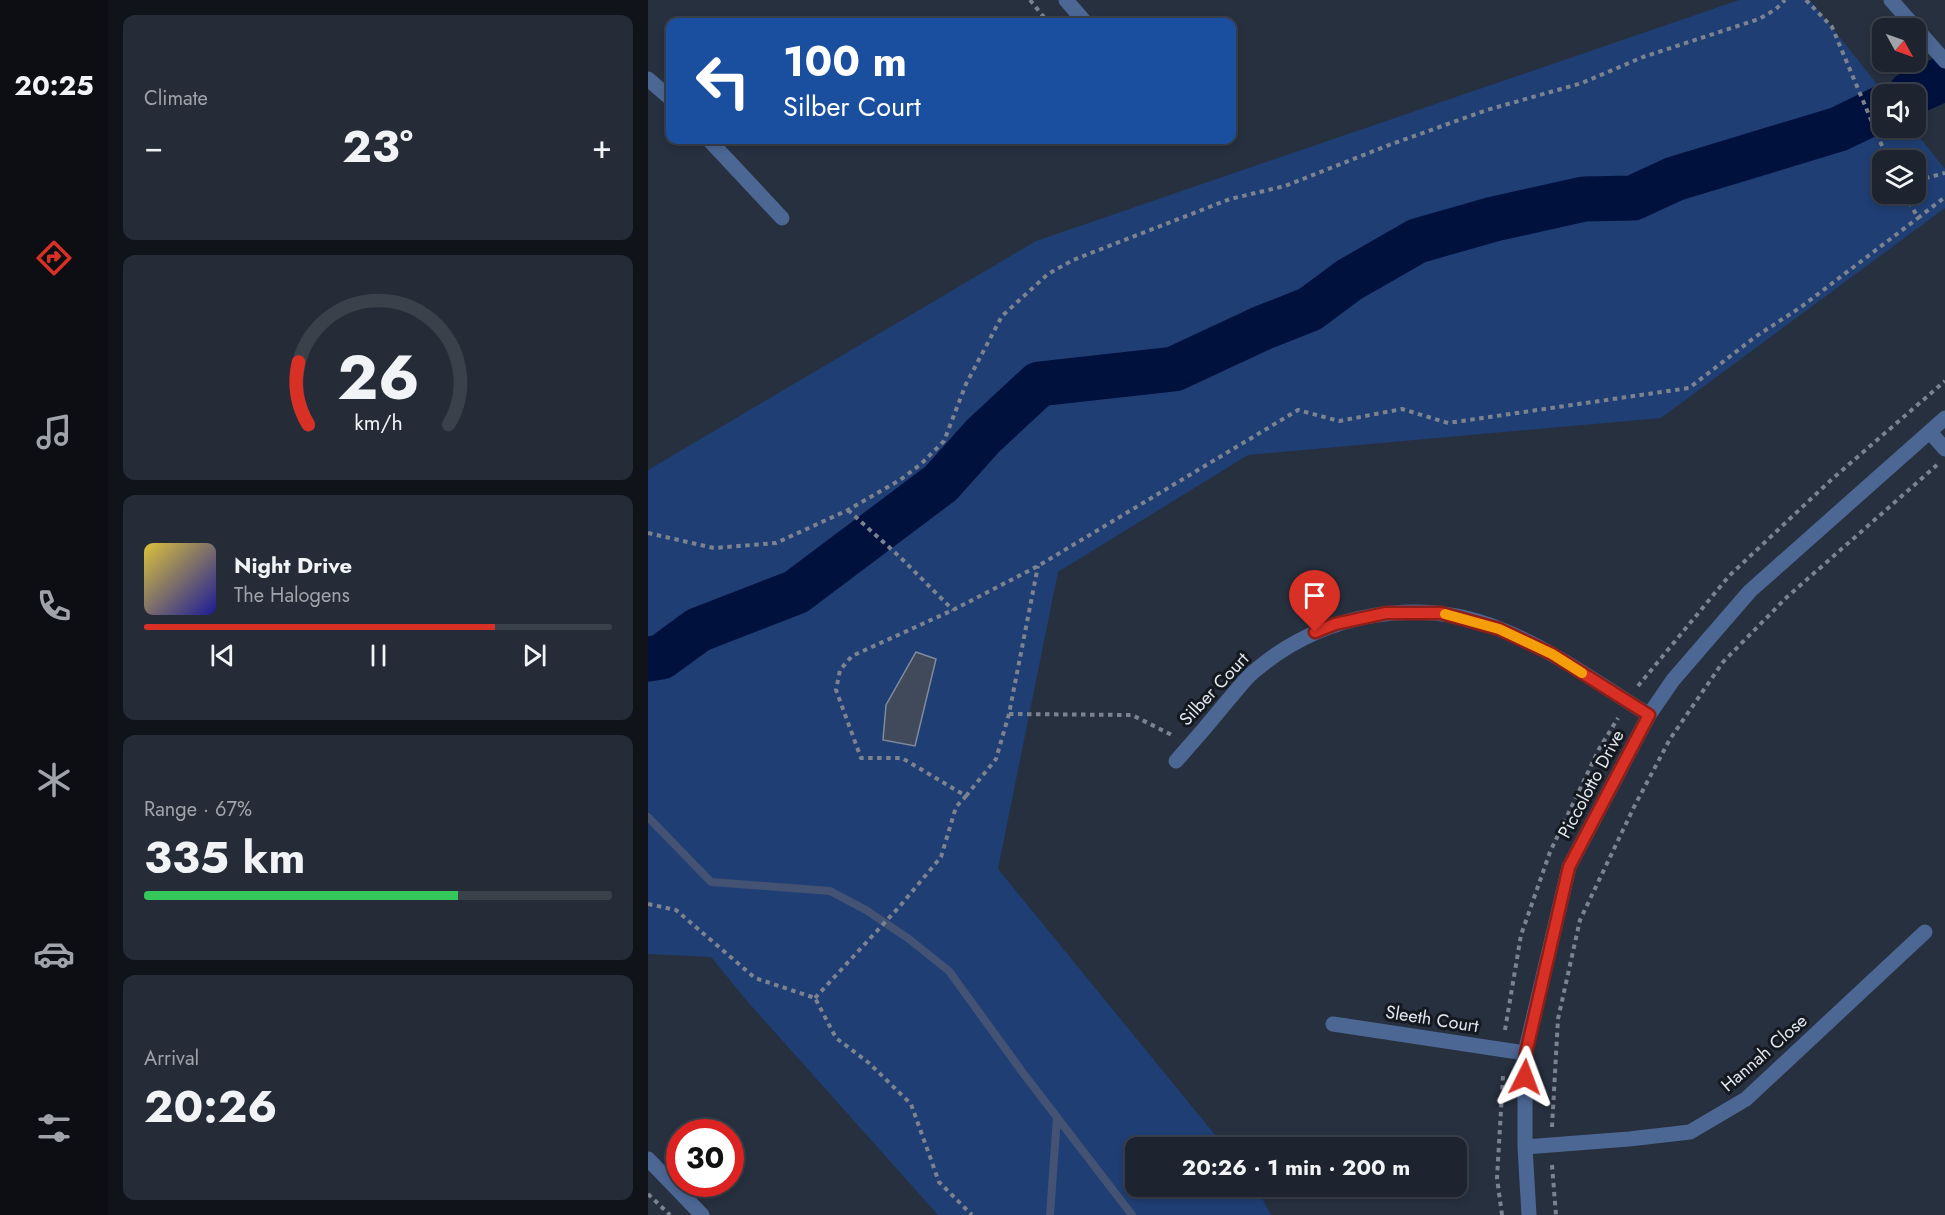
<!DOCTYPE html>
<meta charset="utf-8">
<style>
:root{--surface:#1d242f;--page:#252c37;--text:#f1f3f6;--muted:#a0a4aa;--line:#3b414b;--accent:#d93025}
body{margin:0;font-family:Jost,sans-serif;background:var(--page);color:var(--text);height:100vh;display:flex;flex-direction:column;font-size:22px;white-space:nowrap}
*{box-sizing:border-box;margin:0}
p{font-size:20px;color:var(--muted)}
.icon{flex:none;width:33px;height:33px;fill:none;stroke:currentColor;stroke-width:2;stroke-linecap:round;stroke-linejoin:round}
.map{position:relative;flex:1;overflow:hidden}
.side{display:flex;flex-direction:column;gap:15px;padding:15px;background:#10141a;width:540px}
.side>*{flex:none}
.banner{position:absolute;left:18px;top:18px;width:570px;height:126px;border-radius:12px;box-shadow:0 3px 9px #0003,0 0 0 2px var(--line);background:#1a4fa0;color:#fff;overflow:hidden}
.needle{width:39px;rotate:130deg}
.buttons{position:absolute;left:1224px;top:18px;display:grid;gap:12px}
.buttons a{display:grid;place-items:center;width:54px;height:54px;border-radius:12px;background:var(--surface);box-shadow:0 3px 9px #0003,0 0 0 2px var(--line);font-size:30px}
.speed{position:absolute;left:18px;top:1119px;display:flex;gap:12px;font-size:30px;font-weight:700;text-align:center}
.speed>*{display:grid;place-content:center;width:78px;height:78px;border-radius:50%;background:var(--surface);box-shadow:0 3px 9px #0003,0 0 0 2px var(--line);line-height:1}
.speed .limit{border:9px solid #d22;background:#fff;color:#111}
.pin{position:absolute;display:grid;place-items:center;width:51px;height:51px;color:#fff;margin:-62px -26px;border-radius:50% 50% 50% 0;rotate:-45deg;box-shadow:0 0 6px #0007}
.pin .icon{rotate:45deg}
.me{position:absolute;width:66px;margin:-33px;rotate:3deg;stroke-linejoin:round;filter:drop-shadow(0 0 4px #0008)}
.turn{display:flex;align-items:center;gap:21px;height:126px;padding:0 18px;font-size:27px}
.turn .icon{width:78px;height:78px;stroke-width:2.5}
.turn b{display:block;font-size:42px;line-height:51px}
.big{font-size:45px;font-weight:700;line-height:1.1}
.side .tile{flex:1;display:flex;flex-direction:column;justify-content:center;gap:9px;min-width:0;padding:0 21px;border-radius:12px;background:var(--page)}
.side .dial{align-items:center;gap:0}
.dial svg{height:156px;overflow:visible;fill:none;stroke:var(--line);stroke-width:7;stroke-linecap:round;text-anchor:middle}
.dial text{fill:var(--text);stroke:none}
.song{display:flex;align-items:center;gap:18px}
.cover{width:72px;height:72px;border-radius:9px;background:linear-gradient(135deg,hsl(50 70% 55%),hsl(240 70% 35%))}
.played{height:6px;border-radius:3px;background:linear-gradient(90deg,var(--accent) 75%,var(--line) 75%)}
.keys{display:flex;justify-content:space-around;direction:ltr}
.heat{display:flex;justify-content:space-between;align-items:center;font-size:33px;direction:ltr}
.charge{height:9px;border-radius:4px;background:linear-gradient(90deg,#34c759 67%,var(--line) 0)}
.trip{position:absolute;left:477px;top:1137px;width:342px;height:60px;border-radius:12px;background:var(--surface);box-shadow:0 3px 9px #0003,0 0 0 2px var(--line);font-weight:700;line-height:60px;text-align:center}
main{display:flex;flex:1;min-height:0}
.tabs{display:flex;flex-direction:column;width:108px;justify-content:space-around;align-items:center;background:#0c0e13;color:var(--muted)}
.tabs .icon{width:42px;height:42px}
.tabs .selected{color:var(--accent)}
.tabs b{font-size:27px;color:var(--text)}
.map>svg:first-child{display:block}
</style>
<main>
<nav class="tabs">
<b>20:25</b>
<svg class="icon selected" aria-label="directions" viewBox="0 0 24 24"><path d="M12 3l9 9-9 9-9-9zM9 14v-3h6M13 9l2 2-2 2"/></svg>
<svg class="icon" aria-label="music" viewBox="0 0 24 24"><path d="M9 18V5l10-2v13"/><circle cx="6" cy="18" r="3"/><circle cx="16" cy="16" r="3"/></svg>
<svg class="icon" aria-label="phone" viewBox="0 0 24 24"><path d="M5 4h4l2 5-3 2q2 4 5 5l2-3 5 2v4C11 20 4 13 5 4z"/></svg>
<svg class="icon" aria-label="climate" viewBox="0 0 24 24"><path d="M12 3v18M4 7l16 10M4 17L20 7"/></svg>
<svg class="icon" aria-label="car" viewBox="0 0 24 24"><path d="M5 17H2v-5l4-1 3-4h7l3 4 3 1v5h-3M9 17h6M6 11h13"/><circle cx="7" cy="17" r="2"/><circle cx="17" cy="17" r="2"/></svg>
<svg class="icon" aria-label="filters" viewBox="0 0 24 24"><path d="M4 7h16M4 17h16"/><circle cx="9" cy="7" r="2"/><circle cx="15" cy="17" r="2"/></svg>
</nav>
<section class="side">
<div class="tile"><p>Climate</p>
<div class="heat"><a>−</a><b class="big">23°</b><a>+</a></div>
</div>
<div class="tile dial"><svg viewBox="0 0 100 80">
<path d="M14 69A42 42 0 1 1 86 69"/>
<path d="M14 69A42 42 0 0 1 9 37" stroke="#d93025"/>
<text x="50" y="56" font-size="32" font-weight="700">26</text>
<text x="50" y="72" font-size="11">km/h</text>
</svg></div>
<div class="tile">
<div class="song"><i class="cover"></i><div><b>Night Drive</b><p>The Halogens</p></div></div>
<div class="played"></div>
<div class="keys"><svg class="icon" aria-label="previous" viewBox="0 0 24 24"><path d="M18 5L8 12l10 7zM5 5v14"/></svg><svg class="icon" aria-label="pause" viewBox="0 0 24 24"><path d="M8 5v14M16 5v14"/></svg><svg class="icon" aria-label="next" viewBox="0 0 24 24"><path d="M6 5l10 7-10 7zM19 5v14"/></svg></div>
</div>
<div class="tile"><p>Range · 67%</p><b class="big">335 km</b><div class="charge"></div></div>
<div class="tile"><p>Arrival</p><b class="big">20:26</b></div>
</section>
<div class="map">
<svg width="1297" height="1215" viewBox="0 0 1297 1215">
<rect width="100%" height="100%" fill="#27303f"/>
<path fill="#1f3e73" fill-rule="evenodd" d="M1091,0h71l75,94h-3v34h30l33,41v39l-284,210 -413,37 -190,117 -60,297 227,278 -89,1v38l120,1 15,28h-333l-191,-214 -36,-44 -63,-3v-484l388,-229zM1234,160h34v34h-34z"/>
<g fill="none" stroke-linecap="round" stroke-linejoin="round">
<path stroke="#445274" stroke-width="8" d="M0,817l63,65 119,9 36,19 43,29 40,32 74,102 109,142
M402,1215l7,-98"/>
<path stroke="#00113e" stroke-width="45" d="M1262,94l35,-16
M0,659l13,-2 37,-27 98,-38 145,-109 42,-47 56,-52 135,-15 88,-41 48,-19 39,-29 68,-39 77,-22 90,-20 49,-1 41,-19 165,-50 43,-21"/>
</g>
<path fill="#404a5a" stroke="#7f8a9d" stroke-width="1.5" d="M268,652l20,7 -21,87 -32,-6 3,-35z"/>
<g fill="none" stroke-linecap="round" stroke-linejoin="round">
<path stroke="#7c8390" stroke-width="4" stroke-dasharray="4.5 4.5" stroke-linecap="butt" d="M382,0l18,22
M1158,0l26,27 56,133
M1268,177l10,1 19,-5
M1257,194l13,24 27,-21
M200,510l54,49 51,51
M0,533l66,15 62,-5 72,-33 52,-30 21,-16 23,-23 22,-57 36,-68 46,-42 25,-14 157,-61 55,-13 104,-41 98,-35 95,-27 61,-26 116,-38 17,-10 9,-9
M990,686l91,-110 102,-96 114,-99
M361,714l123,1 42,21
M318,796l30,-37 13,-45 29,-148
M0,904l28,6 79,68 60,20 21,40 33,25 42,41 28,78 33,33
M167,998l85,-92 41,-49 15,-50 10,-11 -64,-38h-41l-25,-68 4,-20 12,-14 101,-46 85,-44 260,-156 41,11 63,-12 46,14 241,-35 66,-51 46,-30 117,-89
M857,1030l16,-95 29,-83 49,-103 19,-31
M904,1127l6,-108 22,-99 54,-113 36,-68 53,-77 64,-65 150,-132
M904,1165l4,50
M0,1194l22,21
M854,1215l-5,-37 6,-102"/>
<path stroke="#4c6794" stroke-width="15" d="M418,0l19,22
M1243,0l54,61
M0,79l22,19
M61,140l73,78
M1282,432l15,17
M528,761c18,-20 36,-41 53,-62 9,-10 17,-22 28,-30 67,-56 161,-73 243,-40 53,21 101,56 149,86
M685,1024l192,29
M877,1147l104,-8 61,-7 56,-33 179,-167
M0,1159l54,56
M881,1215l-4,-68v-94l44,-186 80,-152 24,-35 77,-89 195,-173"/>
</g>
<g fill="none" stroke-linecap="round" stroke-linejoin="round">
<g stroke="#8d1f18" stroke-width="15">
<path id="route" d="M667,632l20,-8 51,-11h55l58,16 53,25 97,61 -80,152 -43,186 -1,24"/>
</g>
<use href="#route" stroke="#d93025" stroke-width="10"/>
<path stroke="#f59e0b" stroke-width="10" d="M797,614l54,15 53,25 30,19"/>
</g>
<g text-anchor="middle" stroke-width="6" stroke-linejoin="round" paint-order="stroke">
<g font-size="18" fill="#e2e8f2" stroke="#14181f">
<text transform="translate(566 689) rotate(-47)" y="6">Silber Court</text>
<text transform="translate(943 784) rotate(-62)" y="6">Piccolotto Drive</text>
<text transform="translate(784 1019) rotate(9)" y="6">Sleeth Court</text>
<text transform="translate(1116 1053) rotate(-41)" y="6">Hannah Close</text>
</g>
</g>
</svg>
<div class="buttons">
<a><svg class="needle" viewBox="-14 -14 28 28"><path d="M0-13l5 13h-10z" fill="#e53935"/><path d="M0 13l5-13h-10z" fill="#a0a4aa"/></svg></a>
<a><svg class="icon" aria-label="sound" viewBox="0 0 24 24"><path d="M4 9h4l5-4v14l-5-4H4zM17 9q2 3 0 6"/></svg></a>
<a><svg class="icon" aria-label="layers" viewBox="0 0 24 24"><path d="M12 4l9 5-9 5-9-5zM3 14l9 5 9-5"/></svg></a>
</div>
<div class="speed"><div class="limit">30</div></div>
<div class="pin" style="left:667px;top:632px;background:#d93025"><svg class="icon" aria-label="arrive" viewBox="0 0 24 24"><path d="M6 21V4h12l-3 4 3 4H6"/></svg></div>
<svg class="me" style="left:877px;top:1077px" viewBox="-20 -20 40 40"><path d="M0-17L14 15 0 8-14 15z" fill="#d93025" stroke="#fff" stroke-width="4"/></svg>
<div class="trip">20:26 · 1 min · 200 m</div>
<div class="banner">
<div class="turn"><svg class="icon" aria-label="left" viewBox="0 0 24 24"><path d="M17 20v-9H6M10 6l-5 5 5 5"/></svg><div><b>100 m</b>Silber Court</div></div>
</div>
</div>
</main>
